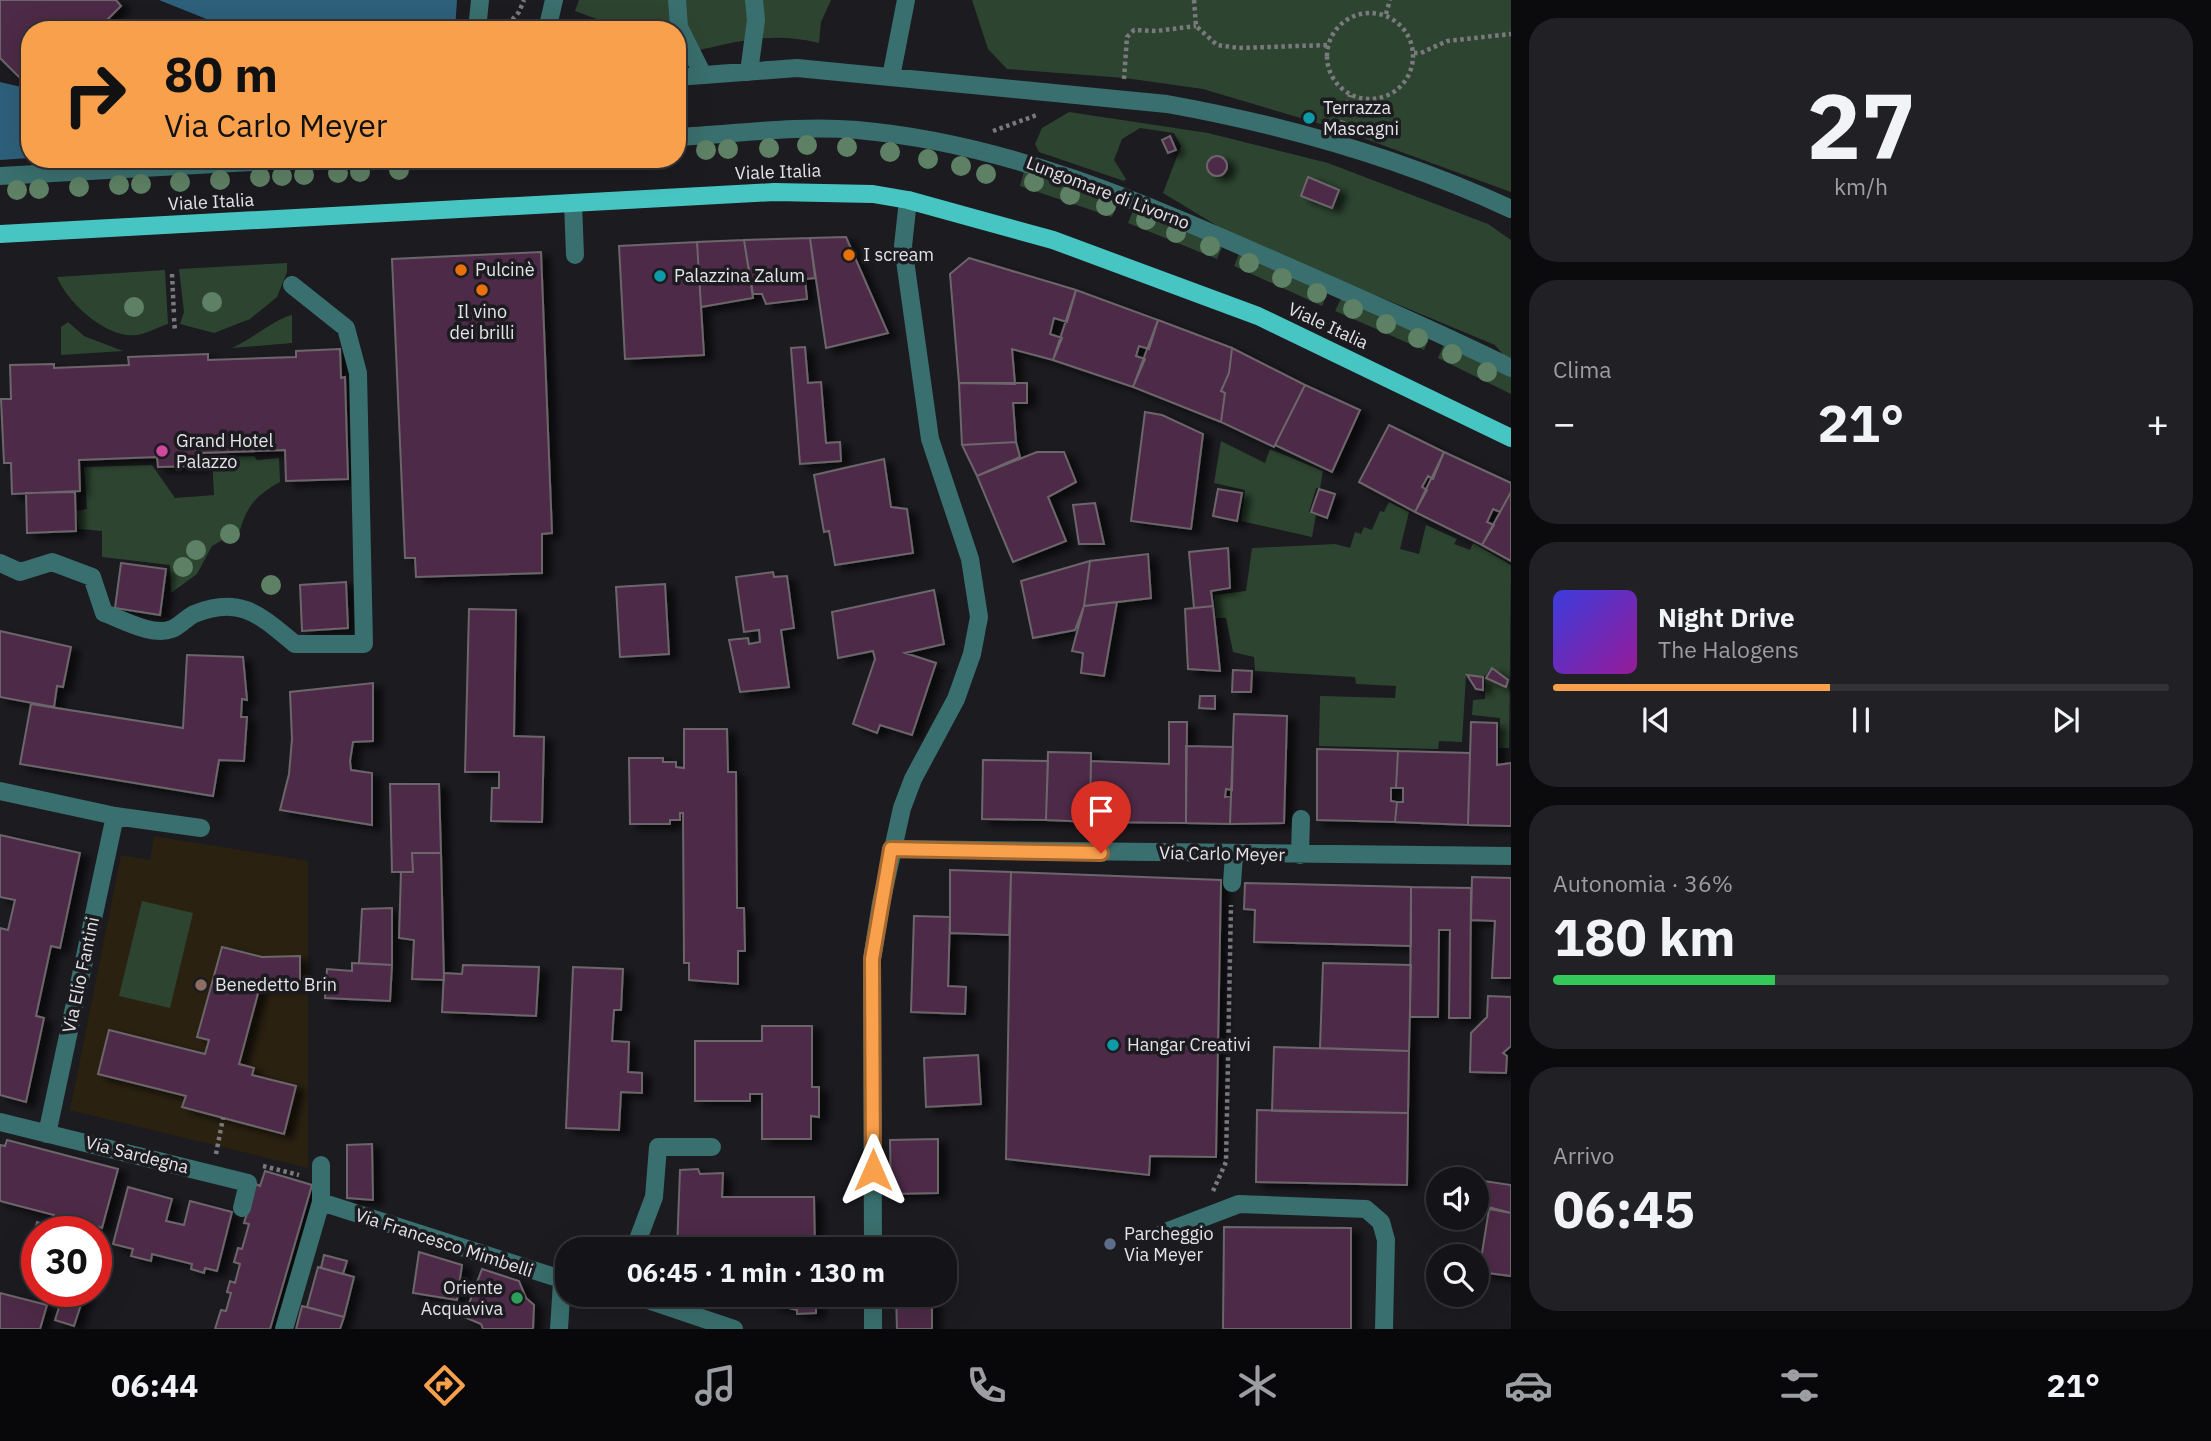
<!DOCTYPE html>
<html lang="it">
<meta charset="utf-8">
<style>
:root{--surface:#141418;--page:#212125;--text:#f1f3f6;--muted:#9d9ea2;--line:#333337;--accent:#f9a04c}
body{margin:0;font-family:"IBM Plex Sans",sans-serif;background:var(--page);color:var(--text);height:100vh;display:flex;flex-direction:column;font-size:26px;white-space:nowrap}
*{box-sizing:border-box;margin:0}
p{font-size:23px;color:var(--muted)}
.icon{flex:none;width:38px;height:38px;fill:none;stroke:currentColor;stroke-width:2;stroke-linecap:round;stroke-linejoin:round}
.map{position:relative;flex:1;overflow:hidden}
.sheet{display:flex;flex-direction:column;gap:18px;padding:18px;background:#0b0b0d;width:700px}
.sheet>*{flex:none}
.top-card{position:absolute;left:21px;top:21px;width:665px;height:147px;border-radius:28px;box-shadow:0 7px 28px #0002,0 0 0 2px var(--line);background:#f9a04c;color:#111;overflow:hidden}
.fabs{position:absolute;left:1426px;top:1167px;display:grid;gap:14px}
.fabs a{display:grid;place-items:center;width:63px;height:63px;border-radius:50%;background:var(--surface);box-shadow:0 7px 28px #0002,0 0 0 2px var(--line);font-size:35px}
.speed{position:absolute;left:21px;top:1216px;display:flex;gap:14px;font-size:35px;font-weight:700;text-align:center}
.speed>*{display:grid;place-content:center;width:91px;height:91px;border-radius:50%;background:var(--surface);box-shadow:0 7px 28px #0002,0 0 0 2px var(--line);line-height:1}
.speed .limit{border:10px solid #d22;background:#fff;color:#111}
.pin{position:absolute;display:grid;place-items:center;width:60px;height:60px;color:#fff;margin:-72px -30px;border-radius:50% 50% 50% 0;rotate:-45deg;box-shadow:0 0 7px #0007}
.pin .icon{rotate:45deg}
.me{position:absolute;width:77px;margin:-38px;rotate:0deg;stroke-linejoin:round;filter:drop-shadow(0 0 5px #0008)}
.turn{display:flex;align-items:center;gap:24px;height:147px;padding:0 28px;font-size:32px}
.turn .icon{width:91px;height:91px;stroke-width:2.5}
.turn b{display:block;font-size:49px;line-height:60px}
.big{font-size:52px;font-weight:700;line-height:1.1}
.sheet .tile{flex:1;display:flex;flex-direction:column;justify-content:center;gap:10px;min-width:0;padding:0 24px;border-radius:28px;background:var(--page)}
.sheet .dial{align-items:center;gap:0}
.dial b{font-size:91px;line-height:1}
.song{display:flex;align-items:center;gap:21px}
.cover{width:84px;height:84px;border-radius:10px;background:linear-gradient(135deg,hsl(240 70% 55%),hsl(300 70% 35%))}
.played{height:7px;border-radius:4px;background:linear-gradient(90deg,var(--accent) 45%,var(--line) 45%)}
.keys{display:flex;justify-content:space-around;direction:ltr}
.heat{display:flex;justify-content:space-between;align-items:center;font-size:38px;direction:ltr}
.charge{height:10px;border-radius:5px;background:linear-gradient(90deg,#34c759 36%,var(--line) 0)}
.trip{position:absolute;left:555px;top:1237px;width:402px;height:70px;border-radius:28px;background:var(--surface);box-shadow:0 7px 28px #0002,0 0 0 2px var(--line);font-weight:700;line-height:70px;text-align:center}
.menu{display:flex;height:112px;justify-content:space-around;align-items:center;background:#08080a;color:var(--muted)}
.menu .icon{width:49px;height:49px}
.menu .on{color:var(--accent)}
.menu b{font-size:32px;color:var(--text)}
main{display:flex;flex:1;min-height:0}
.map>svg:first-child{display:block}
</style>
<main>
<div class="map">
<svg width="1511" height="1329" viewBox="0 0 1511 1329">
<defs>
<filter id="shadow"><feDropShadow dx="8" dy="4.5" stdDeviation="3.5" flood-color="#0009"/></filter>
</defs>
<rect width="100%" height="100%" fill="#1b1b20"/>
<path fill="#2a2111" d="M154,836l154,25v307l-238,-58 51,-255 29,5z"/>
<path fill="#2d4530" d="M579,0h252l-10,22 -2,21c-54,-13 -89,1 -142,12v-25h-51l-51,-19z
M972,0h539v192l-170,-62 -138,-41 -78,-11 -118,-9 -19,-20z
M1069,112l139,21 120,30 160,61 23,16v124l-16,-19 -261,-109 -71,-43 18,-47 -7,-13 -34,-5 -18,11 -8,21 12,19 -2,2 -85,-29 -4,-8 7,-16z
M1024,171l93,31 -5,15 -92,-31z
M1134,208l89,37 -6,14 -89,-36z
M1240,252l88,40 -6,14 -88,-40z
M287,263v9l-10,25 -27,22 -36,14 -34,-9 4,-12 -5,-43z
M165,270l3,54c-10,3 -22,10 -31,11 -31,4 -70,-33 -80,-58z
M1342,297l88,40 -6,13 -89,-39z
M292,315v28l-60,5c18,-8 45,-30 60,-33z
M68,322l16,14 39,15 -62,4v-28z
M1444,344l67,33v17l-73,-36z
M1221,441l44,22 5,-14 53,22 -3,17h-4l-7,24 7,3 -4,22 -71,-16 4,-31 -31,-7z
M254,456l3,4 22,-2 1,24c-22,12 -33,23 -40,48l-28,16 -15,28 -26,19 -1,-28 -68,-8v-26l-23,-2 -3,-18 11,-2 -3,-42 68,-2 23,33 39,-3 -2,-38z
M1389,502l20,10 -9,37 19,5 7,-29 31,14 -3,5 16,6 3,-7 38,22 -2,183h-10l1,-30 -28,-3 1,-15 12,-1v-20l22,9 2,-9 -17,-12 -7,9 -19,-1 -4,67 -23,-1 -1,8 -119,-3 1,-50 75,2 1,-12 -40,-2 -1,-7 -100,-6 -1,-14 -21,-5 -7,-34h-10l-2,-23 32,-4 6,-43 83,-4 15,4 5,-16 6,2 3,-7 8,3 8,-19 4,1z
M142,901l51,12 -23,95 -51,-12z"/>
<path fill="#2e607b" d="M159,0h298l-2,30h-221z
M0,82l30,7v69l-30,2z"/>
<path fill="#4d2947" stroke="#6c666a" stroke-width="2" filter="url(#shadow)" d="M0,0h116l5,6 -24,24h-17l-4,-4 -4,4h-42v41l-9,8 -21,-21z
M1170,136l6,14 -8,3 -6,-13z
M1207 166a10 10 0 1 1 20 0a10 10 0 1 1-20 0Z
M1308,177l31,13 -7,18 -31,-12z
M846,237l42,96 -62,15 -16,-110z
M810,238l5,40 -10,1 2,20 -41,5 -4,-10h-9l-9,-54z
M744,240l9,58 -52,9 -4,-65z
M697,242l7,113 -79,4 -6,-113z
M541,252l11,281 -10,1v39l-126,4 -1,-19h-10l-13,-299z
M969,258l107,32 -9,32 -13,-4 -4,16 12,4 -9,22 -41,-11 3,35 -56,-1 -9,-109z
M1076,290l82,30 -9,29 -10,-3 -3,10 9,3 -12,28 -80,-27z
M1158,320l74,28 -3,25 -8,18 4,2 -4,29 -88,-35z
M805,347l3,36 13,-1 5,61 14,-1 1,19 -41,3 -9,-116z
M1232,348l73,37 -31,62 -53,-25 4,-29 -4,-2 8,-18z
M340,349l1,29 4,-1 3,102 -62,2 -1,-31 -83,3v13l-44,1 -1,-10 -78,3 1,31 -68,3 -1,-31h-7l-3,-64h10l-1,-34 44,-1v4l75,-3 -1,-8 80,-3v6l88,-3v-6z
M959,383h68v20h-14l3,39 -54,3z
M1305,385l55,25 -28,62 -57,-27z
M1145,412l17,3 41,19 -12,95 -60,-8z
M1389,425l55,27 -11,27 -5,-3 -6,11 5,3 -12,22 -56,-30z
M1016,442l4,15 -43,19 -15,-31z
M1037,452h27l12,30 -28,15 18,44 -53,21 -36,-86z
M1444,452l67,31v9l-11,20 -7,-3 -6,13 7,3 -12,20 -67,-33z
M884,459l7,48 16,2 6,44 -78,12 -6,-34 -5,1 -10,-57z
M1218,489l24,4 -5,28 -24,-5z
M1319,489l16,5 -8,24 -16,-6z
M75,492l1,39 -49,2 -1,-40z
M1511,492v69l-29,-16z
M1095,503l9,41h-25l-6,-39z
M1228,548l2,40 -19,3 2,15 -19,2 -5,-56z
M1148,554l3,44 -67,8 6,-45z
M1090,561l-6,45 -9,24 -42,8 -12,-57z
M121,563l45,6 -6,46 -45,-7z
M773,572l1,5 13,-1 7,52 -13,2 8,57 -49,5 -11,-52 19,-2 1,6 11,-2 -1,-12 -15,2 -8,-55z
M346,582l2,46 -46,3 -2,-46z
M665,584l4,70 -49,3 -4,-70z
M934,590l10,54 -39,9 31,10 -24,72 -32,-10 -3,8 -24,-9 22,-65 -2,-8 -35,7 -6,-46z
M1117,602l-13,74 -23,-3 2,-20 -11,-2 12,-45z
M1213,606l7,65 -32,-2 -3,-60z
M469,609l47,1 -2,126 30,1 -2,85 -51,-1 1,-33h7v-16h-34z
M0,631l71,16 -8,40 -6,-1 -3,21 -54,-10z
M187,655l56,2 4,43 -5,-1 -1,18h6l-3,44 -25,-1 -6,36 -193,-32 11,-60 152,24z
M1492,668l16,12 -2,7 -20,-9z
M1233,670l19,1 -1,21h-19z
M1467,675l16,2v13l-7,-1z
M373,683v58l-20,1 -3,19 1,9 21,3v52l-92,-15 9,-36 3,-35 -2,-47z
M1200,696h15v13l-16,-1z
M1234,714l53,2 -3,107 -54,1z
M1169,722h18l-1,101 -96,-1 1,-61 78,3z
M1471,722l26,1v42l14,-2v63l-43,-1z
M684,729h43l1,43h8l1,136h7l1,43h-7v33l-49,-4v-17h-5l-1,-150h-3v7h-10v4h-40l-1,-66h34v4h13v5l8,1z
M1186,746l47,1 -1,43 -6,-1 -1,8 6,-1 -1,28 -44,-1z
M1317,749l81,2 -2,37h-5v13l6,1 -2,20 -78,-2z
M1398,751l72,2 -2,72 -73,-3 2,-20h6v-14h-7z
M1048,752l43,1 -1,69 -44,-2z
M983,760l65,1 -2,59 -64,-1z
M390,784h49l2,69h-29l1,19h-21z
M0,835l80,18 -20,95 -9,-2 -15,70 8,2 -18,84 -26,-7v-167l8,2 7,-30 -15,-3z
M412,853h29l3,127 -32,-1 2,-39 -15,-2 2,-66h12z
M950,870l61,2 -2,63 -59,-2z
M1011,872l210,8 -5,277 -66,-1 -1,19 -143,-16z
M1472,877l39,1v100h-19l3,-57 -24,-1z
M1245,883l166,4v59l-157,-4 1,-32 -11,-1z
M1411,887l60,1 -1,130h-21l1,-88h-11l-1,87h-28z
M392,908v57l-33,-2 3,-54z
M914,916l36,1 -2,69 18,1 -1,27 -54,-2z
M222,947l40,10 38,-1v30h-40l-21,78 15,4 -2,7 44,11 -12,48 -102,-27 4,-11 -88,-22 11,-44 96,24 4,-14 -12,-3z
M352,963l40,2 -2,36 -65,-3 2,-29 25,2z
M1323,963l88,2 -2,86 -89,-3z
M463,965l76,2 -3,49 -94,-4 2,-39 18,1z
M573,967l50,2 -2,41h-7l-2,31 17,1 -1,30 14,1v20l-21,-1 -2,38 -53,-2z
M1488,996l23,1v49l-8,7 4,3 -1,17 -36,-1 1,-39 16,-16z
M762,1026h50v61h7v30l-8,-1v23h-49v-45h-12v7h-55v-60h67z
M1274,1047l135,4 -1,62 -136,-2z
M978,1055l3,49 -55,3 -2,-49z
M1257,1110l151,3 -1,72 -151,-3z
M938,1139v54l-47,1 -1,-54z
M7,1140l111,29 -16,59 -12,-4 -2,8h-51v16l-6,-2 6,-24 14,4 3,-11 -54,-14v-56l5,1z
M372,1144l1,56 -26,-2v-53z
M698,1169l2,5 23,-1 -1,24h92l1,53h-138l3,-80z
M265,1171l47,14 -42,144h-55l6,-19 5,1 5,-18 -4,-1 3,-11 5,2 5,-19 -6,-2 4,-14 4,1 7,-25 -5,-1 12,-39 4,2z
M1477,1180l34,5v28l-34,-9z
M128,1187l44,12 -6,22 18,4 6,-24 42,11 -15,59 -12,-3 -1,5 -13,-4 1,-5 -40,-10 -1,7 -20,-5 2,-7 -20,-5z
M1489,1209l22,4v63l-32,-4z
M1224,1227l127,1v101h-128z
M419,1252l43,13 -5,35 -44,-7z
M324,1255l23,6 -4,13 -22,-6z
M318,1267l36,10 -10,40 -37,-10z
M482,1269l37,12 7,17 8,7 -1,24h-50l-2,-5 -17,-7z
M64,1292h21l-11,34 -19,-6z
M0,1293l47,12 -7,24h-40z
M772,1295h44v18l-19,1v-4l-25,-6z
M896,1295h36v34h-35z
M302,1306l42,11 -4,12h-44z"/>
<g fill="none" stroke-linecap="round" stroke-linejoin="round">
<path stroke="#7a7a7e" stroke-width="4.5" stroke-dasharray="3.5 3.5" stroke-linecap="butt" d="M1194,0l2,26 21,19 22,3 89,-3
M1327 56a43 43 0 1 1 86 0a43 43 0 1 1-86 0Z
M1386,14l4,-14
M503,30l16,-18 5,-12
M1414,53h7l26,-12 64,-7
M1124,79l3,-42 7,-7 22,1 40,-5
M1342,124l8,-29
M993,131l44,-16
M172,274l2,41
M174,318l1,13
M216,1154l7,-36
M263,1166l36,9
M1213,1191l13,-29 5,-257"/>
<path stroke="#396f6e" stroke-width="18" d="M677,0l2,27 24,48
M477,30l3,-30
M547,30l7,-30
M749,72l7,-52 -2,-20
M677,77l120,-9 370,36c117,21 236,55 344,105
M891,77l15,-77
M677,137c60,-3 120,-12 180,-7 150,13 287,73 423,133 77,34 155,67 231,105
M0,176l305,-17
M573,203l2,52
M0,563l20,9 32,-10 40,15 12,36c18,6 48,24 68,16 8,-3 14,-11 22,-15 46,-19 66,1 101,30h69l-6,-271 -12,-45 -54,-43
M0,791l115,25 86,12
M891,849l620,7
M1300,855l1,-36
M1232,883l2,-28
M0,1122l248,61 -6,25
M47,1134l68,-318
M321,1202l246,79
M1163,1233l76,-29 127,5 15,13 5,18 -2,89
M634,1250l20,-53 4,-50h54
M873,1250l-1,-291 9,-56 21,-95 11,-29 43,-80 16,-45 7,-37 -9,-58 -40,-120 -27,-193 5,-46
M633,1295l101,34
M873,1295v34
M284,1329l37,-127v-37
M559,1329l3,-47"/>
<path stroke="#47c5c3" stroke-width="18" d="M0,234l774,-42 99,2 35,6 145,40 205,76 253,122"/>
</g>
<g fill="#5e8064">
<circle cx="807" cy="145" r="10"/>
<circle cx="847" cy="147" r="10"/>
<circle cx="769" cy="148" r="10"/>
<circle cx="728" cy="149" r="10"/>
<circle cx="706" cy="150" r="10"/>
<circle cx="890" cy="152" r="10"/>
<circle cx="928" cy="159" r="10"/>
<circle cx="961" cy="166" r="10"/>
<circle cx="399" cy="170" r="10"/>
<circle cx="360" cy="172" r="10"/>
<circle cx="338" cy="173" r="10"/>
<circle cx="986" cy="174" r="10"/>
<circle cx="304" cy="175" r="10"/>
<circle cx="282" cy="176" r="10"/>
<circle cx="260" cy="177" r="10"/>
<circle cx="220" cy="180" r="10"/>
<circle cx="180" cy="182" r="10"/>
<circle cx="1034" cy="182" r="10"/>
<circle cx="141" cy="184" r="10"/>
<circle cx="119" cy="185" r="10"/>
<circle cx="79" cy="187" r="10"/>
<circle cx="39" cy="189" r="10"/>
<circle cx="17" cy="190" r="10"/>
<circle cx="1070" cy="195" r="10"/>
<circle cx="1106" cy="206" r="10"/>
<circle cx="1146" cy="220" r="10"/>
<circle cx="1176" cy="233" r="10"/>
<circle cx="1210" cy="246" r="10"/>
<circle cx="1249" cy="263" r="10"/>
<circle cx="1282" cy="278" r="10"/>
<circle cx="1317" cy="293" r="10"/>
<circle cx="212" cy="302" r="10"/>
<circle cx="134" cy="307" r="10"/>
<circle cx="1353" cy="309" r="10"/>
<circle cx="1386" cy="324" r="10"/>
<circle cx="1418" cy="338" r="10"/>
<circle cx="1452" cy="354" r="10"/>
<circle cx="1487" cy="372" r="10"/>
<circle cx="230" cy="534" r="10"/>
<circle cx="196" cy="550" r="10"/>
<circle cx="183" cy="567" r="10"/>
<circle cx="271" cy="585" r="10"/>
</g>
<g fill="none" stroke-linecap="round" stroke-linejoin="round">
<g stroke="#a26831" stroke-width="18">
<path id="route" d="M873,1170l-1,-211 19,-110 210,4"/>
</g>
<use href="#route" stroke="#f9a04c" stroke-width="12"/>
</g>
<g fill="#0f9aa8" stroke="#1b1b20" stroke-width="2.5">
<circle cx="1309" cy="118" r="7"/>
<circle cx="660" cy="276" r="7"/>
<circle cx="1113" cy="1045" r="7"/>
</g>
<g fill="#e8710a" stroke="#1b1b20" stroke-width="2.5">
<circle cx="849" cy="255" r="7"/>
<circle cx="461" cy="270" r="7"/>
<circle cx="482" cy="290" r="7"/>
</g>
<circle fill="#d1479c" stroke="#1b1b20" stroke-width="2.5" cx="162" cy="451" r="7"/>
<circle fill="#8d6e63" stroke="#1b1b20" stroke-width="2.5" cx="201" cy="985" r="7"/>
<circle fill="#5c6f8a" stroke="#1b1b20" stroke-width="2.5" cx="1110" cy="1244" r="7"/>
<circle fill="#2e9e5b" stroke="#1b1b20" stroke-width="2.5" cx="517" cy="1298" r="7"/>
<g text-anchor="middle" stroke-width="7" stroke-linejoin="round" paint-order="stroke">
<g font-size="18" fill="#e4e3e7" stroke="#1b1b20" text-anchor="start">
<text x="1323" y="114">Terrazza<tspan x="1323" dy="21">Mascagni</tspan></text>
<text x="863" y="261">I scream</text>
<text x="475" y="276">Pulcinè</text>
<text x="674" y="282">Palazzina Zalum</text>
<text x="482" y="318" text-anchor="middle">Il vino<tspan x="482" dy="21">dei brilli</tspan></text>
<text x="176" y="447">Grand Hotel<tspan x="176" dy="21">Palazzo</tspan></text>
<text x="215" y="991">Benedetto Brin</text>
<text x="1127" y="1051">Hangar Creativi</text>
<text x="1124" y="1240">Parcheggio<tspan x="1124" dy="21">Via Meyer</tspan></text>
<text x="503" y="1294" text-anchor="end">Oriente<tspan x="503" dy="21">Acquaviva</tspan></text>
</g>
<g font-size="18" fill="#e4e3e7" stroke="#1b1b20">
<text transform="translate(778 172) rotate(-2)" y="6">Viale Italia</text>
<text transform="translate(1108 193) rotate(21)" y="6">Lungomare di Livorno</text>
<text transform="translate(211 202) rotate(-3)" y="6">Viale Italia</text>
<text transform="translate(1328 326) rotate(25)" y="6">Viale Italia</text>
<text transform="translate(1222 854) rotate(1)" y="6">Via Carlo Meyer</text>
<text transform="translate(81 975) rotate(-78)" y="6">Via Elio Fantini</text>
<text transform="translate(137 1155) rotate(14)" y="6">Via Sardegna</text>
<text transform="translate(444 1243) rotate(18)" y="6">Via Francesco Mimbelli</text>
</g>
</g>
</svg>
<div class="fabs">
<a><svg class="icon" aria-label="sound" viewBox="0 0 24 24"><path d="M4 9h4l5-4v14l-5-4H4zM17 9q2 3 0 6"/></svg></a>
<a><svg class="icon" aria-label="search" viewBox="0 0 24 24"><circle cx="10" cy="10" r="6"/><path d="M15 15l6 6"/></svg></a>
</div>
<div class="speed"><div class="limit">30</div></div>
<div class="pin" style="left:1101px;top:853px;background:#d93025"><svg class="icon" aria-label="arrive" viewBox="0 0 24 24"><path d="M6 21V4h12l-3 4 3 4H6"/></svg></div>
<svg class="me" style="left:873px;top:1170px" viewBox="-20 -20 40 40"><path d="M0-17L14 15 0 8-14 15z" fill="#f9a04c" stroke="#fff" stroke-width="4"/></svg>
<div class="trip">06:45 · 1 min · 130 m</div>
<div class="top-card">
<div class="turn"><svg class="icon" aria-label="right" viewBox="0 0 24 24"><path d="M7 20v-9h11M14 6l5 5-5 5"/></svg><div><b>80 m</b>Via Carlo Meyer</div></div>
</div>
</div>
<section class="sheet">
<div class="tile dial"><b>27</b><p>km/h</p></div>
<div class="tile"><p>Clima</p>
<div class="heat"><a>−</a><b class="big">21°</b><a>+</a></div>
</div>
<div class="tile">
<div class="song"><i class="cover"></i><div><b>Night Drive</b><p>The Halogens</p></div></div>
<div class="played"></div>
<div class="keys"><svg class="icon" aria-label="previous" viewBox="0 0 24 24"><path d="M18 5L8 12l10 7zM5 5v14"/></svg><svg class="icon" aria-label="pause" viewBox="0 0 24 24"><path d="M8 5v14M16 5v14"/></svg><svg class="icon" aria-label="next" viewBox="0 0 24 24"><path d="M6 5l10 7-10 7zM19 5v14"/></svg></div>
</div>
<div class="tile"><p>Autonomia · 36%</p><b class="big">180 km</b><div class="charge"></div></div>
<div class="tile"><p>Arrivo</p><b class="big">06:45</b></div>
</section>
</main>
<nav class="menu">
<b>06:44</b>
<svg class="icon on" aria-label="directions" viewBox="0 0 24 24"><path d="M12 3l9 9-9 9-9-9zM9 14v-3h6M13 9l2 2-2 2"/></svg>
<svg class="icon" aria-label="music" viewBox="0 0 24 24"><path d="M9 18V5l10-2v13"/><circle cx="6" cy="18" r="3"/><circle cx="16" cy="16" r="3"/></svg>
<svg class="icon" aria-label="phone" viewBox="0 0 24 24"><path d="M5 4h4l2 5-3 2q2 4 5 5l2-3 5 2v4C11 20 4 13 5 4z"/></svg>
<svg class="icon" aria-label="climate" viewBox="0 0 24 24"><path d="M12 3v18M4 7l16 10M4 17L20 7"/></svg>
<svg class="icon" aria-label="car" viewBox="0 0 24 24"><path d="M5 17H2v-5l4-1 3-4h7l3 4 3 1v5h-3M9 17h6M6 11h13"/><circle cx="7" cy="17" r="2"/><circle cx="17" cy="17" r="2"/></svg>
<svg class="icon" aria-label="filters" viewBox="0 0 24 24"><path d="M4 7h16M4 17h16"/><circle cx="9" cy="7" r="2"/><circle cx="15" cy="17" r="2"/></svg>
<b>21°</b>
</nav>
